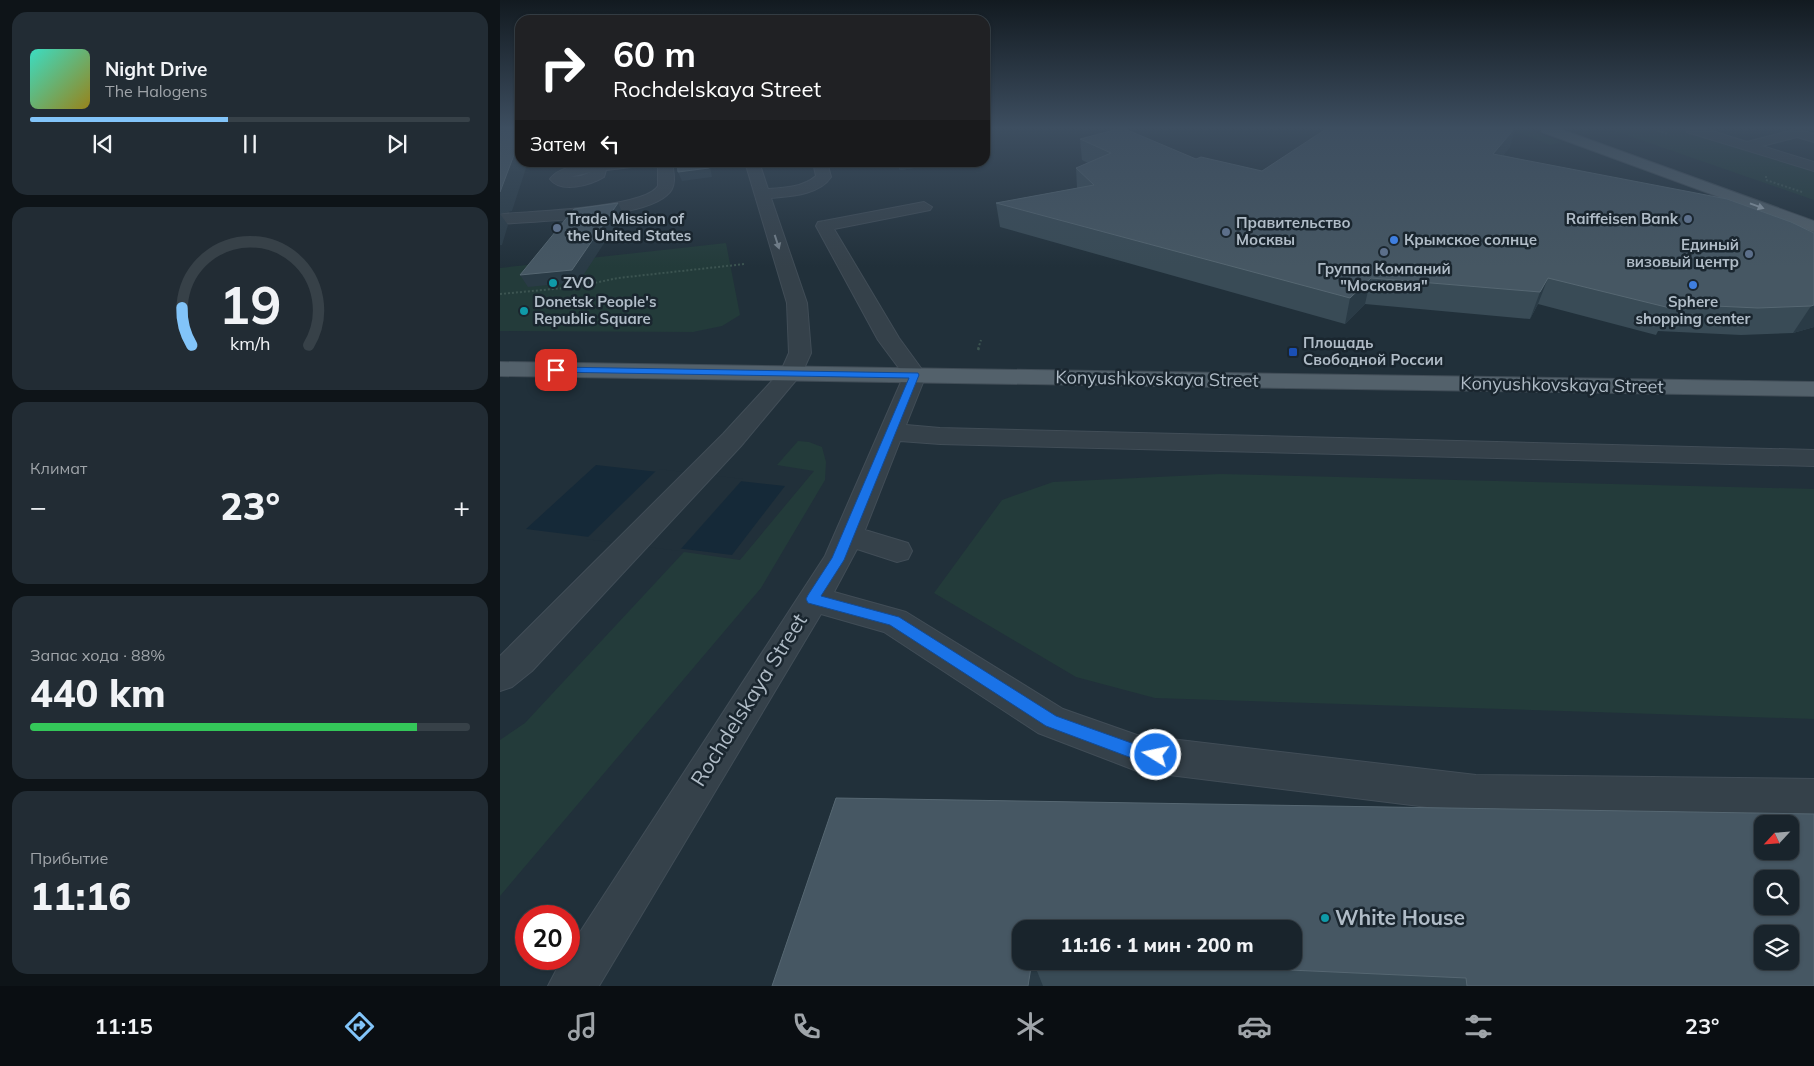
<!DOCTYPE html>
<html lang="ru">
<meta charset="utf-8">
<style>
:root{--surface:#19242c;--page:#222c34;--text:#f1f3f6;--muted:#9fa4a9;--line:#374148;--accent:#82c4f9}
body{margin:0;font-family:Mulish,sans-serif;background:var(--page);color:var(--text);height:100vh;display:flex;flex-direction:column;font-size:19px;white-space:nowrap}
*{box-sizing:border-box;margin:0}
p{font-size:16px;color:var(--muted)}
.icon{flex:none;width:28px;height:28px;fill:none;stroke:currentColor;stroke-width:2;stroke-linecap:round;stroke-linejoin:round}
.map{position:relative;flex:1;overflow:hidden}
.details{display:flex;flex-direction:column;gap:12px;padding:12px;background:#0e1418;width:500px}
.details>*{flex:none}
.guide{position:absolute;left:15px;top:15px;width:475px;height:152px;border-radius:15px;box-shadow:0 1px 4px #0004,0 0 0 1px var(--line);background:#202124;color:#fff;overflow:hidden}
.needle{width:32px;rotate:244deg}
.controls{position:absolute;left:1254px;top:815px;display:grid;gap:10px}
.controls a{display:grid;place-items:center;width:45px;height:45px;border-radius:10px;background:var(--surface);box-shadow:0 1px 4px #0004,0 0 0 1px var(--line);font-size:25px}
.speed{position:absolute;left:15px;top:905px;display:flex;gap:10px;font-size:25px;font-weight:700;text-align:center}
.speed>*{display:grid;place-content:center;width:65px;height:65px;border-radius:50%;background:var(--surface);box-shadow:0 1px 4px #0004,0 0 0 1px var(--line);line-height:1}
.speed .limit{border:8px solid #d22;background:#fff;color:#111}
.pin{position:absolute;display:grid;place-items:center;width:42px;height:42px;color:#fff;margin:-21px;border-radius:10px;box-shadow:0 2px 8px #0006}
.me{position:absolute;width:55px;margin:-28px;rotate:280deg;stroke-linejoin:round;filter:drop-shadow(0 0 4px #0008)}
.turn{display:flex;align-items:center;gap:18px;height:105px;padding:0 15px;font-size:22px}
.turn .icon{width:65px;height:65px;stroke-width:2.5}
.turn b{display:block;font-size:35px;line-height:42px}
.then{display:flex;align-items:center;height:48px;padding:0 15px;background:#0003;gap:10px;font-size:19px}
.big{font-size:38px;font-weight:800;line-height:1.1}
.details .tile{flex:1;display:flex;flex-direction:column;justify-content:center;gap:8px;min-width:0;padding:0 18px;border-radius:15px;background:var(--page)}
.details .dial{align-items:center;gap:0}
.dial svg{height:130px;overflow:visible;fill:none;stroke:var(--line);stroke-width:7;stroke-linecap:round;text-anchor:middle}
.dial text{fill:var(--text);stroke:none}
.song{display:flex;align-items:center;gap:15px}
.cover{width:60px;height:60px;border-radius:8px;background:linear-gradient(135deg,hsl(170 70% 55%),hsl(50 70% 35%))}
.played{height:5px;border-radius:2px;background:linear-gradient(90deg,var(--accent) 45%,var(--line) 45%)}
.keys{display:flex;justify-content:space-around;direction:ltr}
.heat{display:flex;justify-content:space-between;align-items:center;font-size:28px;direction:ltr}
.charge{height:8px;border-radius:4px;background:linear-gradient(90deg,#34c759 88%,var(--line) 0)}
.trip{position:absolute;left:512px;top:920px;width:290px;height:50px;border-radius:15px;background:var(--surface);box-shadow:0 1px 4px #0004,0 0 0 1px var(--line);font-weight:800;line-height:50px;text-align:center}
.tab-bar{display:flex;height:80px;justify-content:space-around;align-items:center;background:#0a0e12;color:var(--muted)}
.tab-bar .icon{width:35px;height:35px}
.tab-bar .current{color:var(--accent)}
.tab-bar b{font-size:22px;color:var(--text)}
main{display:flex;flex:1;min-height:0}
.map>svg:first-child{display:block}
</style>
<main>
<section class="details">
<div class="tile">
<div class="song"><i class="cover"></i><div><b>Night Drive</b><p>The Halogens</p></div></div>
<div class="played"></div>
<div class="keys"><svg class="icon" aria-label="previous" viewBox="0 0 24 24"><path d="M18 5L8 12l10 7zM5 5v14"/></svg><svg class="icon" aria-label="pause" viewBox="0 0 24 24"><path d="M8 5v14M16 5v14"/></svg><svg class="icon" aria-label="next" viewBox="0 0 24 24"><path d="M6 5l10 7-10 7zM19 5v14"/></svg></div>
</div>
<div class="tile dial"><svg viewBox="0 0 100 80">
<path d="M14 69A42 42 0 1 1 86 69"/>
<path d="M14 69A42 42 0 0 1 8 46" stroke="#82c4f9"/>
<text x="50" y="56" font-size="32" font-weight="700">19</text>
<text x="50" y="72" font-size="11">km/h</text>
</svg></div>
<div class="tile"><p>Климат</p>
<div class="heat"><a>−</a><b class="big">23°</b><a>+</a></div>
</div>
<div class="tile"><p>Запас хода · 88%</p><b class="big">440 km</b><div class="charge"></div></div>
<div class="tile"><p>Прибытие</p><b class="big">11:16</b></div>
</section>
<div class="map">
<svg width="1314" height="986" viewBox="0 0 1314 986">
<rect width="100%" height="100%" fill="#21303a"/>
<path fill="#233b3a" d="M1009,129h18l35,13 -12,3z
M1109,129h69l136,43v28z
M226,243l14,72 -18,11 -29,6 -193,-1v-63z
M298,441l11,1 13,5 4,15 -1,18 -64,108 -261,308v-156l25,-17 159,-171 56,8 74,-89 -37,-6z
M720,474l594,15v230l-659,-21 -79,-21 -142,-84 68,-93 51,-18z"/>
<path fill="#152938" d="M96,465l189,21 -53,69 -206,-26z"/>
<path fill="#21303a" d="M158,469l85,10 -64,72 -93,-12z"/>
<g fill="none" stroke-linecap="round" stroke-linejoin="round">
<g stroke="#414d57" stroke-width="2">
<path id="minor" d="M1186,129h20l41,13 50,-13 17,5v8l-17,-5 -35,9 52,16v9l-127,-39z
M98,162h49l-7,4 -34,4 -2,7c-13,8 -43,17 -54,2 9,-13 32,-14 48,-17zM91,172l-10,4 -11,1z
M158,162h14c2,12 5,25 -5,33 -26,24 -130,26 -167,29v-10c28,-2 145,-6 158,-28z
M245,162h14l9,27c17,-1 35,-2 48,-13l-3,-14h14l4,15c-12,18 -40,19 -60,21l36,105 4,50 -9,20 -61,73 -209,225 -20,16 -12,4v-35l223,-222 58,-63 8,-18 -2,-50z
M424,202l8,5 -2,3 -96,19 65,109 27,37 -20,50 34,3 874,22v16l-874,-22 -40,-3 -35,89 43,13 4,8 -4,8 -11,3 -40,-13 -23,43 72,20 157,97 74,26 339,40 338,4v40l-338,-6 -339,-42 -99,-38 -154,-101 -63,-18 -222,372h-51l14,-27h7v-10l256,-393 79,-181 -26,-35 -62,-114 2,-4 6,-1z"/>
</g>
<g stroke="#414d57" stroke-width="2">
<path id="major" d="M1041,129h19l254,92v11l-272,-100z
M0,362l1314,20v14l-1314,-20z"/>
</g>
<path stroke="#3c5451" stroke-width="2" stroke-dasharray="2 2" stroke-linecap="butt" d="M1154,129l14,5
M1266,176v4l36,12
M0,294l75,-7 43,-9 127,-14
M478,349l3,-9"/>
<path stroke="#3c5451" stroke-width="2.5" stroke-dasharray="3 3" stroke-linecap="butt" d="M478,350l1,-2"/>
<use href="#minor" fill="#35414a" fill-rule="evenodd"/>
<use href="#major" fill="#53616b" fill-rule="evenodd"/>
</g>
<path fill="#394b56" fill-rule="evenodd" d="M580,139l182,32 248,-24 -7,8 311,78v94l-21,6 -52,2 -83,-4 -2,4 -118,-31 -8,15 -165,-15 -20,20 -345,-97 -4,-24 81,-15 -1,-20 12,-5 -6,-3z
M395,162h60l-55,8z
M336,798l978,16v172h-1042zM1262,824h28v27h-28zM1262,879h28v27h-28zM521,929h273v32h-273zM1262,934h28v27h-28z"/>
<path fill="#2a3b46" d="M1014,129h1l-5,18 -23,28 6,-21z
M20,139v23h8l-16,49 -12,3 8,11 -6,20h-2v-53z
M208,162h1l3,15 -30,4 -4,-9z
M398,162h57l-55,8z
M118,203l5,11 -44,68 -51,5 -8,-12z
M871,278l-6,26 -20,20 5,-26z
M1048,278l-10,26 -8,15 10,-27z
M1314,305v22l-21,6 18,-27z
M532,961h1l10,25h-15z"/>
<path fill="#465763" stroke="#566772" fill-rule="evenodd" d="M3,129h17v10l-20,53v-61z
M618,129h7l71,30 5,-2 61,14 64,-42h188l-21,25 234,45 64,23 23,11v72l-3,1 -53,2 -86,-4 -2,4 -122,-30 -8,14 -169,-14 -21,20 -354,-95 98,-18 -18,-17 35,-15 -31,-14z
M177,162h31l1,6 -31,4z
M118,203l-46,67 -52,5 54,-66z
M336,798l978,16v172h-347l-1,-8 -375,-17h203v-32h-273v32h11l-4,25h-256zM1262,824h28v27h-28zM1262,879h28v27h-28zM1262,934h28v27h-28z"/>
<defs><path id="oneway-solid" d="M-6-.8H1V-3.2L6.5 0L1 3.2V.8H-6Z" transform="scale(1.25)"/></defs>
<use fill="#9daab5" href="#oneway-solid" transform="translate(1257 206) rotate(20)"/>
<use fill="#79858f" href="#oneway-solid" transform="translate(277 242) rotate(72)"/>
<linearGradient id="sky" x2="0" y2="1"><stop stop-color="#121a20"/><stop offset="0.48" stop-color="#3d4e60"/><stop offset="1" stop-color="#3d4e60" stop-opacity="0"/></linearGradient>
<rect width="1314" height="267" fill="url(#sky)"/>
<path fill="#1a73e8" stroke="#114b97" d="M56,367l362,6 1,2 -75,185 -23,36 78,21 157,99 81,29 24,5 2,5 -2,5 -5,2 -19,-2 -91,-34 -156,-101 -82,-22 -2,-4 2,-4 24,-37 77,-180 -357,-6 -1,-2z"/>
<g fill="#5c6f8a" stroke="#1a262f" stroke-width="2">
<circle cx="1188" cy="219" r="5"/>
<circle cx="57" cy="228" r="5"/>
<circle cx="726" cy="232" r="5"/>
<circle cx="884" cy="252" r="5"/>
<circle cx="1249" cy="254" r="5"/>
</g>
<g fill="#3f7fe0" stroke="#1a262f" stroke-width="2">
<circle cx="894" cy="240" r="5"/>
<circle cx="1193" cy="285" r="5"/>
</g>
<g fill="#0f9aa8" stroke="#1a262f" stroke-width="2">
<circle cx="53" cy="283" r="5"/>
<circle cx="24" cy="311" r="5"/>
<circle cx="825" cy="918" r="5"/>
</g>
<rect fill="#1a4fb4" stroke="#1a262f" stroke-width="2" x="788" y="347" width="10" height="10" rx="2.5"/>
<g text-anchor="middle" stroke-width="5" stroke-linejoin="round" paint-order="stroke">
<g font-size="15" font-weight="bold" fill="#b0bcc7" stroke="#1a262f" text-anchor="start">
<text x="67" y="224">Trade Mission of<tspan x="67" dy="17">the United States</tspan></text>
<text x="1178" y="224" text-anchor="end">Raiffeisen Bank</text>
<text x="736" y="228">Правительство<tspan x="736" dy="17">Москвы</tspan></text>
<text x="904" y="245">Крымское солнце</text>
<text x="1239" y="250" text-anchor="end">Единый<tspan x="1239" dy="17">визовый центр</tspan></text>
<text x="884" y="274" text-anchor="middle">Группа Компаний<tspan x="884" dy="17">"Московия"</tspan></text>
<text x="63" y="288">ZVO</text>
<text x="34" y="307">Donetsk People's<tspan x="34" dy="17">Republic Square</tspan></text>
<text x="1193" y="307" text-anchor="middle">Sphere<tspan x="1193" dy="17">shopping center</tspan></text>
<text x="803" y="348">Площадь<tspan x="803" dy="17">Свободной России</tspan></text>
</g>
<g font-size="18" fill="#b0bcc7" stroke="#1a262f">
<text transform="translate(657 379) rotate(1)" y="6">Konyushkovskaya Street</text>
<text transform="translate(1062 385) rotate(1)" y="6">Konyushkovskaya Street</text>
</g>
<g font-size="21" fill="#b0bcc7" stroke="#1a262f">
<text transform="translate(249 700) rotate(-58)" y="7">Rochdelskaya Street</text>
</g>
<g font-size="21" font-weight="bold" fill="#b0bcc7" stroke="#1a262f" text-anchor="start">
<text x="835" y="925">White House</text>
</g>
</g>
</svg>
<div class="controls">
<a><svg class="needle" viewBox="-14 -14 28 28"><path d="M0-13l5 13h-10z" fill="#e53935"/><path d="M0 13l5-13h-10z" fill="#9fa4a9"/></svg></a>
<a><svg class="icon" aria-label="search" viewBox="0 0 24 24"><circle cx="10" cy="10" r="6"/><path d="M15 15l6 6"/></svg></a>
<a><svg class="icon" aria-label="layers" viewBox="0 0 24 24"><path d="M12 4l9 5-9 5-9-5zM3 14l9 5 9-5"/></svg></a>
</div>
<div class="speed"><div class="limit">20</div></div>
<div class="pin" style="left:56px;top:370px;background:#d93025"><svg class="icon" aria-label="arrive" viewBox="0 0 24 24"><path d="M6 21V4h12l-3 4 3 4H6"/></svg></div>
<svg class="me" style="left:656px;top:755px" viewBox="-20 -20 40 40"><circle r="17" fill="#1a73e8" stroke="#fff" stroke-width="3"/><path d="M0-11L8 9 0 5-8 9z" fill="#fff"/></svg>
<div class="trip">11:16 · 1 мин · 200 m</div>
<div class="guide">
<div class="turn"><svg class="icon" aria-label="right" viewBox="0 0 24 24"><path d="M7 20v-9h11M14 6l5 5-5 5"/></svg><div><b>60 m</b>Rochdelskaya Street</div></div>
<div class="then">Затем<svg class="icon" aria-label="left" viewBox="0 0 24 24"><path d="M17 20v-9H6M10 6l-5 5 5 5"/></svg></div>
</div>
</div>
</main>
<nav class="tab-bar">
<b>11:15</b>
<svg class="icon current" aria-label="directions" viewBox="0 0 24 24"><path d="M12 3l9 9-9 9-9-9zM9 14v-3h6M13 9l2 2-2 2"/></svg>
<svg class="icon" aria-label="music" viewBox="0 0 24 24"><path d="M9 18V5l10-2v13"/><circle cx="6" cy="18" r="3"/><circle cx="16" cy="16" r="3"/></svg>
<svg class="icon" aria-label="phone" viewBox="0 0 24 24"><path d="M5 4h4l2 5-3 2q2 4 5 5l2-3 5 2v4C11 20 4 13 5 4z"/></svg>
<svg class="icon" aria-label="climate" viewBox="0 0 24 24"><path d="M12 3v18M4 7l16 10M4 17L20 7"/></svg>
<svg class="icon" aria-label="car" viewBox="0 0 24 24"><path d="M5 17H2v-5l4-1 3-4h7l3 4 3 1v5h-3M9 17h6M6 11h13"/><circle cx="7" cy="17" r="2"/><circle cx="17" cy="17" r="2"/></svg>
<svg class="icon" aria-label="filters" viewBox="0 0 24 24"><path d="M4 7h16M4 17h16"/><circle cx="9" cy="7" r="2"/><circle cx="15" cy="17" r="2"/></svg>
<b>23°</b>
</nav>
